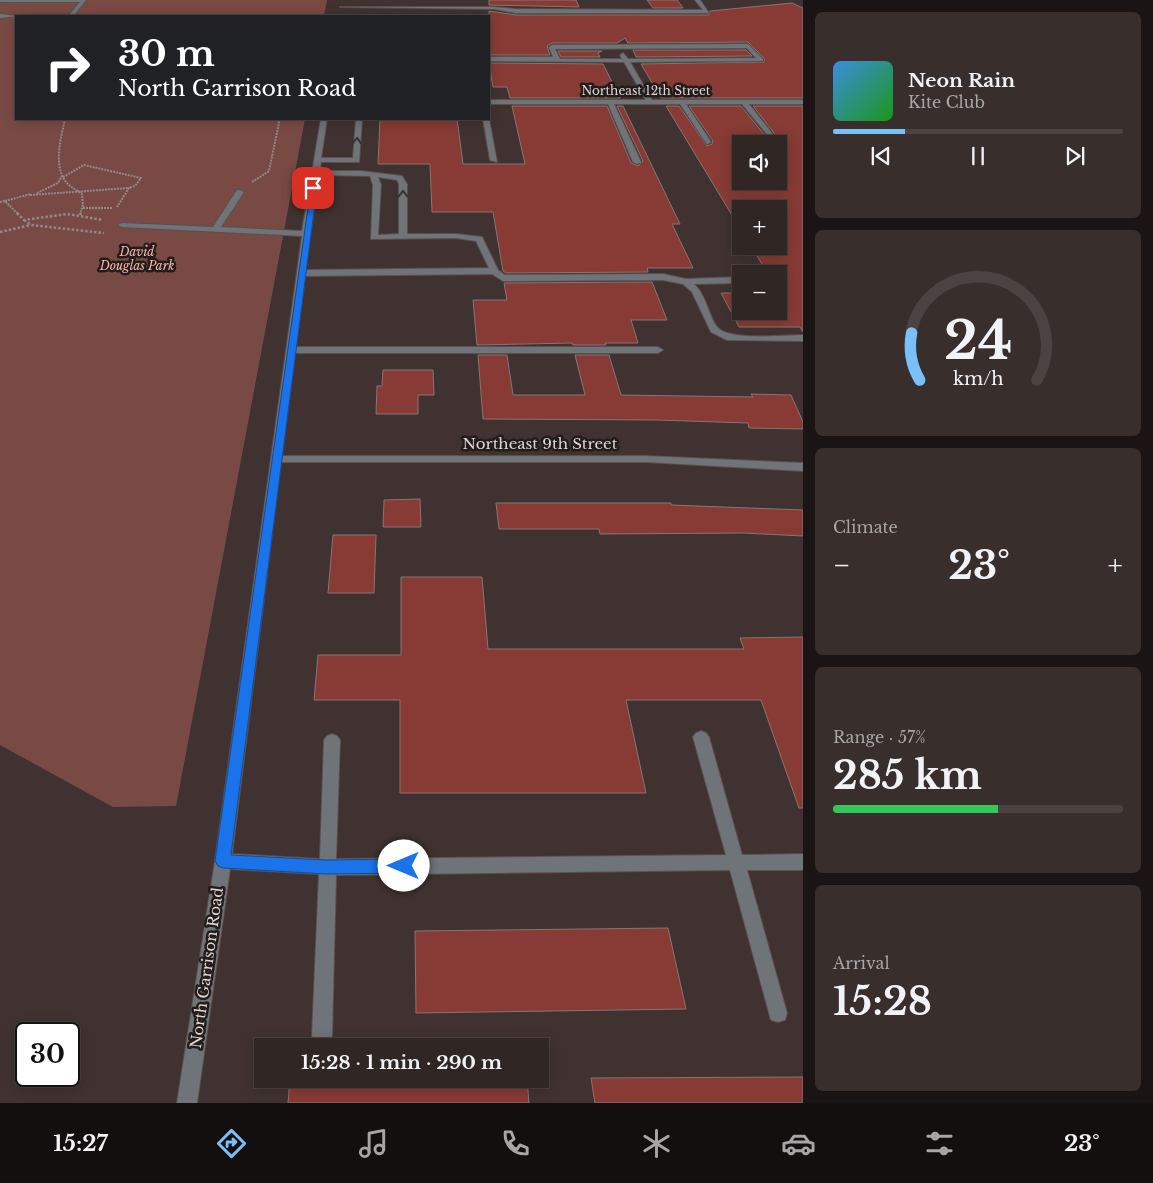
<!DOCTYPE html>
<meta charset="utf-8">
<style>
:root{--surface:#302624;--page:#382e2c;--text:#f1f3f6;--muted:#a8a5a6;--line:#4b4341;--accent:#79bff8}
body{margin:0;font-family:"Libre Baskerville",serif;background:var(--page);color:var(--text);height:100vh;display:flex;flex-direction:column;font-size:19px;white-space:nowrap}
*{box-sizing:border-box;margin:0}
p{font-size:16px;color:var(--muted)}
.icon{flex:none;width:28px;height:28px;fill:none;stroke:currentColor;stroke-width:2;stroke-linecap:round;stroke-linejoin:round}
.map{position:relative;flex:1;overflow:hidden}
.side{display:flex;flex-direction:column;gap:12px;padding:12px;background:#1a1514;width:350px}
.side>*{flex:none}
.guide{position:absolute;left:15px;top:15px;width:475px;height:105px;border-radius:0px;box-shadow:0 2px 12px #0003,0 0 0 1px var(--line);background:#202124;color:#fff;overflow:hidden}
.buttons{position:absolute;left:732px;top:135px;display:grid;gap:10px}
.buttons a{display:grid;place-items:center;width:55px;height:55px;border-radius:0px;background:var(--surface);box-shadow:0 2px 12px #0003,0 0 0 1px var(--line);font-size:25px}
.speed{position:absolute;left:15px;top:1022px;display:flex;gap:10px;font-size:25px;font-weight:700;text-align:center}
.speed>*{display:grid;place-content:center;width:65px;height:65px;border-radius:50%;background:var(--surface);box-shadow:0 2px 12px #0003,0 0 0 1px var(--line);line-height:1}
.speed .limit{border:2px solid #111;border-radius:8px;background:#fff;color:#111}
.pin{position:absolute;display:grid;place-items:center;width:42px;height:42px;color:#fff;margin:-21px;border-radius:10px;box-shadow:0 2px 8px #0006}
.me{position:absolute;width:55px;margin:-28px;rotate:270deg;stroke-linejoin:round;filter:drop-shadow(0 0 4px #0008)}
.turn{display:flex;align-items:center;gap:18px;height:105px;padding:0 20px;font-size:22px}
.turn .icon{width:65px;height:65px;stroke-width:2.5}
.turn b{display:block;font-size:35px;line-height:42px}
.big{font-size:38px;font-weight:800;line-height:1.1}
.side .card{flex:1;display:flex;flex-direction:column;justify-content:center;gap:8px;min-width:0;padding:0 18px;border-radius:8px;background:var(--page)}
.side .dial{align-items:center;gap:0}
.dial svg{height:130px;overflow:visible;fill:none;stroke:var(--line);stroke-width:7;stroke-linecap:round;text-anchor:middle}
.dial text{fill:var(--text);stroke:none}
.song{display:flex;align-items:center;gap:15px}
.cover{width:60px;height:60px;border-radius:8px;background:linear-gradient(135deg,hsl(210 70% 55%),hsl(120 70% 35%))}
.played{height:5px;border-radius:2px;background:linear-gradient(90deg,var(--accent) 25%,var(--line) 25%)}
.keys{display:flex;justify-content:space-around;direction:ltr}
.heat{display:flex;justify-content:space-between;align-items:center;font-size:28px;direction:ltr}
.charge{height:8px;border-radius:4px;background:linear-gradient(90deg,#34c759 57%,var(--line) 0)}
.trip{position:absolute;left:254px;top:1038px;width:295px;height:50px;border-radius:0px;background:var(--surface);box-shadow:0 2px 12px #0003,0 0 0 1px var(--line);font-weight:800;line-height:50px;text-align:center}
.dock{display:flex;height:80px;justify-content:space-around;align-items:center;background:#130f0e;color:var(--muted)}
.dock .icon{width:35px;height:35px}
.dock .active{color:var(--accent)}
.dock b{font-size:22px;color:var(--text)}
main{display:flex;flex:1;min-height:0}
.map>svg:first-child{display:block}
</style>
<main>
<div class="map">
<svg width="803" height="1103" viewBox="0 0 803 1103">
<rect width="100%" height="100%" fill="#403230"/>
<path fill="#794a44" d="M0,0h327l-3,16h-308v103h289l-129,687 -63,1 -113,-62z"/>
<path fill="#873b34" stroke="#867674" d="M489,0h87l3,7 -90,-2z
M647,0h30l6,8h-30z
M792,3l11,5v90h-142l-20,-34 123,-2v-4l-16,-16 -120,1 -3,-5 -8,5h-65l-5,3 3,9h-61v-44l27,4h193l1,-4z
M633,50h113l6,6 -116,1z
M558,51h44l-4,2 2,4h-39z
M489,63l114,1 17,34h-110l-3,-11h-14z
M512,106h95l24,57 7,3 5,-5 -26,-55h6l57,118h-8l21,44h-46l1,4 -142,1 -3,-2 -10,-59h-61l-2,-48h-52l2,-45h77l6,45h62z
M666,106h13l28,40 5,-2 1,-3 -24,-35h52l31,38h-31v37h38l1,-40 -27,-35h50v226l-3,-5h-61l-18,-34h20v18h38v-37h-11l-17,-28h28v-37h-38v21z
M652,282l15,38h-36l7,23h-33l1,2h-33l-1,-2 -95,2 -4,-45h34l-3,-17z
M478,355h29l6,40h72l-10,-40h34l12,40 132,2 -2,-3 40,1 12,27v7l-54,-1 -1,-5 -91,-3 -174,-1z
M383,370h50l1,25h-16v19h-42l1,-28h5z
M420,499l1,28h-38l1,-27z
M496,503h175v2l132,5v26l-60,-3 -143,1 -1,-5h-100z
M333,535h43l-2,58h-46z
M401,577h81l6,72h256l-4,-11 63,-1v171h-4l-38,-108h-135l20,93h-246v-93h-86l4,-45h83z
M668,928l18,81 -270,4 -1,-82z
M803,1077v26h-208l-4,-25z
M290,1079h237l2,24h-241z"/>
<g fill="none" stroke-linecap="round" stroke-linejoin="round">
<g stroke="#5c4f4e" stroke-width="2">
<path id="minor" d="M0,0h86l-11,14 47,2h-96l2,-2h42l10,-12h-80z
M695,0h5l9,13h-193l-22,-4 -154,-2h154l22,2 187,1z
M0,14l19,2 -19,2z
M748,44l15,15v2l-133,1 22,38h151v4h-54l29,37v2h-4l-32,-39h-56l25,38 -3,2 -2,-1 -26,-39h-66l27,58 -4,2 -4,-2 -25,-58h-119v-4h157l-22,-38 -135,-1v-4h64l-4,-10 3,-2zM747,48l9,10 -128,1 -5,-6 -3,2 2,4h-62l-5,-10z
M321,119h6l-6,39h32l3,-39h6l-3,43h-38l-1,9h41l41,5 5,8v50h49l26,3 16,33 7,5 158,-1 23,5 55,-2v6l-47,1c13,12 15,35 24,44 13,13 66,7 85,7v6l-76,-1 -16,-8 -19,-40 -9,-8 -20,-4 -160,1 -11,-7 -187,2 -9,71h362l5,3 -5,3h-363l-13,103h364l157,7v8l-157,-9h-365l-49,392 88,5 4,-119 3,-4 5,-2 5,2 3,4 -4,119 390,-4 -33,-118 3,-4 5,-2 5,2 3,4 33,118 61,-1v16h-56l40,143 -2,7 -7,2 -7,-2 -2,-7 -39,-143 -394,5 -4,161 -3,7 -7,3 -7,-3 -3,-7 7,-162 -89,-5 -33,234h-20l38,-242 87,-625 -180,-9 -4,-2 4,-2 91,4 24,-37h3l4,2 -23,35 81,4zM319,175l51,1 3,9 -2,54 85,-1 20,3 13,27 -184,2zM378,177l19,3 2,4v50l-21,1 3,-50z
M483,119h6l8,43 -7,-2z"/>
</g>
<path stroke="#938886" stroke-width="2" stroke-dasharray="2 1" stroke-linecap="butt" d="M65,119c-4,19 -12,46 1,63 4,5 11,8 16,12l1,11 -3,9
M63,177l21,-12 57,13 -6,8 -6,2
M252,182l17,-11 10,-48 -1,-4
M37,193l21,-10 4,-7
M30,195l99,-7 -12,19
M5,201l26,-7
M0,202l5,-1 13,13
M83,208h30"/>
<path stroke="#938886" stroke-width="2.5" stroke-dasharray="2.5 2" stroke-linecap="butt" d="M17,213l7,7 43,-6 36,6
M80,215l1,-2
M24,220l7,5 73,8
M0,232l31,-7"/>
<use href="#minor" fill="#6f7478" fill-rule="evenodd"/>
</g>
<defs><path id="oneway-chevron" d="M-2-3.5L2.5 0L-2 3.5" fill="none" stroke-width="1.6" stroke-linecap="round" stroke-linejoin="round" transform="scale(1.25)"/></defs>
<g stroke="#353232">
<use href="#oneway-chevron" transform="translate(357 141) rotate(-86)"/>
<use href="#oneway-chevron" transform="translate(403 194) rotate(-90)"/>
</g>
<path fill="#1a73e8" stroke="#114b97" d="M311,187l6,1 -86,667 95,5 78,-1 5,2 3,5 -3,5 -5,2 -78,1 -103,-6 -5,-2 -3,-5z"/>
<g text-anchor="middle" stroke-width="5" stroke-linejoin="round" paint-order="stroke">
<g font-size="12" fill="#ded5d4" stroke="#221c1b">
<text x="646" y="95">Northeast 12th Street</text>
</g>
<g font-size="12" font-style="italic" fill="#fbb6ad" stroke="#221c1b">
<text x="137" y="256">David<tspan x="137" dy="14">Douglas Park</tspan></text>
</g>
<g font-size="15" fill="#ded5d4" stroke="#221c1b">
<text x="540" y="449">Northeast 9th Street</text>
<text transform="translate(207 968) rotate(-82)" y="5">North Garrison Road</text>
</g>
</g>
</svg>
<div class="buttons">
<a><svg class="icon" aria-label="sound" viewBox="0 0 24 24"><path d="M4 9h4l5-4v14l-5-4H4zM17 9q2 3 0 6"/></svg></a>
<a>+</a>
<a>−</a>
</div>
<div class="speed"><div class="limit">30</div></div>
<div class="pin" style="left:313px;top:188px;background:#d93025"><svg class="icon" aria-label="arrive" viewBox="0 0 24 24"><path d="M6 21V4h12l-3 4 3 4H6"/></svg></div>
<svg class="me" style="left:404px;top:866px" viewBox="-20 -20 40 40"><circle r="19" fill="#fff"/><path d="M0-13L10 11 0 6-10 11z" fill="#1a73e8"/></svg>
<div class="trip">15:28 · 1 min · 290 m</div>
<div class="guide">
<div class="turn"><svg class="icon" aria-label="right" viewBox="0 0 24 24"><path d="M7 20v-9h11M14 6l5 5-5 5"/></svg><div><b>30 m</b>North Garrison Road</div></div>
</div>
</div>
<section class="side">
<div class="card">
<div class="song"><i class="cover"></i><div><b>Neon Rain</b><p>Kite Club</p></div></div>
<div class="played"></div>
<div class="keys"><svg class="icon" aria-label="previous" viewBox="0 0 24 24"><path d="M18 5L8 12l10 7zM5 5v14"/></svg><svg class="icon" aria-label="pause" viewBox="0 0 24 24"><path d="M8 5v14M16 5v14"/></svg><svg class="icon" aria-label="next" viewBox="0 0 24 24"><path d="M6 5l10 7-10 7zM19 5v14"/></svg></div>
</div>
<div class="card dial"><svg viewBox="0 0 100 80">
<path d="M14 69A42 42 0 1 1 86 69"/>
<path d="M14 69A42 42 0 0 1 9 40" stroke="#79bff8"/>
<text x="50" y="56" font-size="32" font-weight="700">24</text>
<text x="50" y="72" font-size="11">km/h</text>
</svg></div>
<div class="card"><p>Climate</p>
<div class="heat"><a>−</a><b class="big">23°</b><a>+</a></div>
</div>
<div class="card"><p>Range · 57%</p><b class="big">285 km</b><div class="charge"></div></div>
<div class="card"><p>Arrival</p><b class="big">15:28</b></div>
</section>
</main>
<nav class="dock">
<b>15:27</b>
<svg class="icon active" aria-label="directions" viewBox="0 0 24 24"><path d="M12 3l9 9-9 9-9-9zM9 14v-3h6M13 9l2 2-2 2"/></svg>
<svg class="icon" aria-label="music" viewBox="0 0 24 24"><path d="M9 18V5l10-2v13"/><circle cx="6" cy="18" r="3"/><circle cx="16" cy="16" r="3"/></svg>
<svg class="icon" aria-label="phone" viewBox="0 0 24 24"><path d="M5 4h4l2 5-3 2q2 4 5 5l2-3 5 2v4C11 20 4 13 5 4z"/></svg>
<svg class="icon" aria-label="climate" viewBox="0 0 24 24"><path d="M12 3v18M4 7l16 10M4 17L20 7"/></svg>
<svg class="icon" aria-label="car" viewBox="0 0 24 24"><path d="M5 17H2v-5l4-1 3-4h7l3 4 3 1v5h-3M9 17h6M6 11h13"/><circle cx="7" cy="17" r="2"/><circle cx="17" cy="17" r="2"/></svg>
<svg class="icon" aria-label="filters" viewBox="0 0 24 24"><path d="M4 7h16M4 17h16"/><circle cx="9" cy="7" r="2"/><circle cx="15" cy="17" r="2"/></svg>
<b>23°</b>
</nav>
